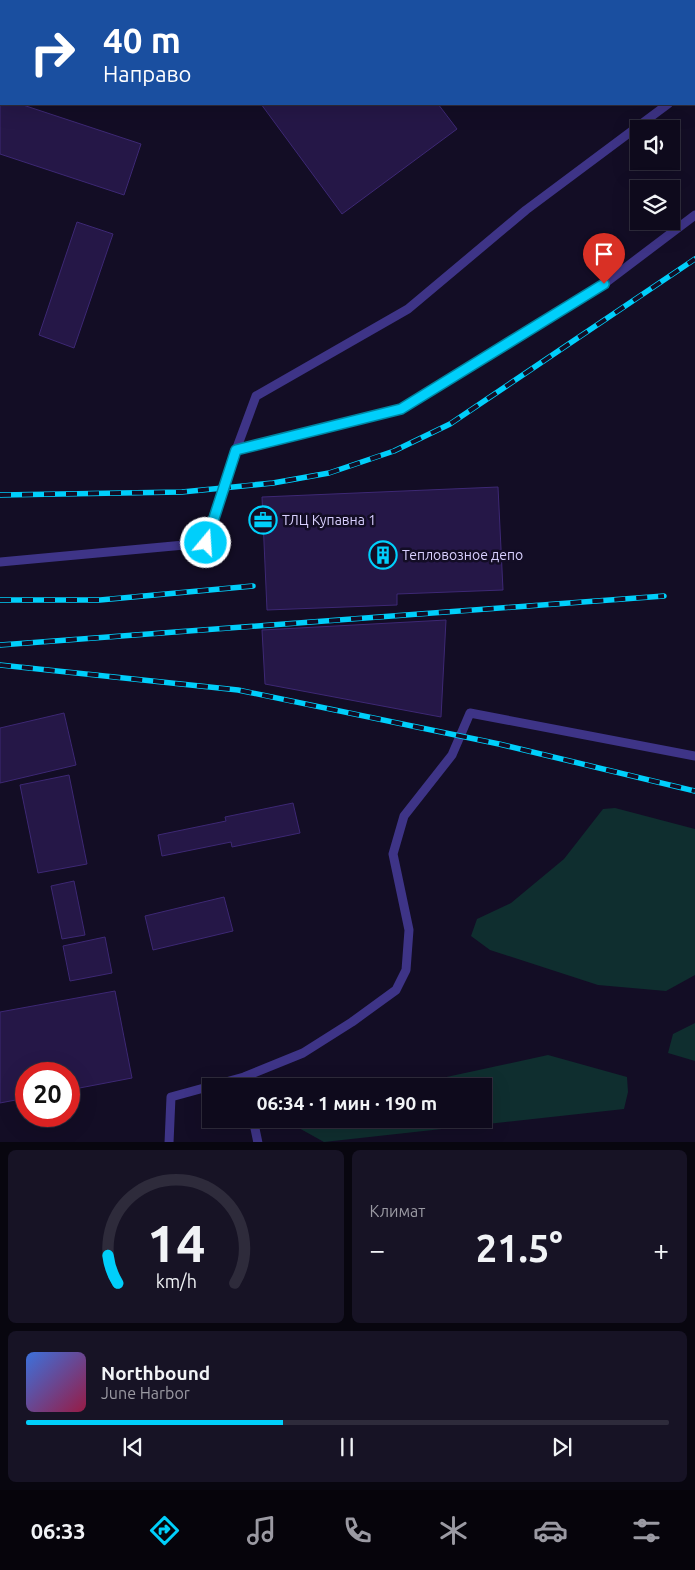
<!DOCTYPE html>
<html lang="ru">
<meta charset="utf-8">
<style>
:root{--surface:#0e0a1c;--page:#171325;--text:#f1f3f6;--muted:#9b9aa3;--line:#2e2b3b;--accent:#00cffb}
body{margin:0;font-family:Ubuntu,sans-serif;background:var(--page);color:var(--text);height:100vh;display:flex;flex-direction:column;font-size:19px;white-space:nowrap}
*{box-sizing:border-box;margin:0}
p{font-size:16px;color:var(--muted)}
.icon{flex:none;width:28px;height:28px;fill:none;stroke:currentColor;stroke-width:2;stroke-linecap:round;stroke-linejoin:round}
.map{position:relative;height:1142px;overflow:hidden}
.panel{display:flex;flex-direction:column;gap:8px;padding:8px;background:#08060f;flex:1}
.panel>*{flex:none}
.hud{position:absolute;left:0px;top:0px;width:695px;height:105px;box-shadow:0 5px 20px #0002,0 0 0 1px var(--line);background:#1a4fa0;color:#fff;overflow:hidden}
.tools{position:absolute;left:630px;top:120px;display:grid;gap:10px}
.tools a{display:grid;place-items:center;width:50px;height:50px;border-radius:0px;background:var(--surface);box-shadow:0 5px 20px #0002,0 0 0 1px var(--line);font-size:25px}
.speed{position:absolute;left:15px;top:1062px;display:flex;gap:10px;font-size:25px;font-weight:700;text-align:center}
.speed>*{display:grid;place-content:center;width:65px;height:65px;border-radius:50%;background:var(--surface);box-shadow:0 5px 20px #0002,0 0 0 1px var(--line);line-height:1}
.speed .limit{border:8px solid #d22;background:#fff;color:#111}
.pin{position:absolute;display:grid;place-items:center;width:42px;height:42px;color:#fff;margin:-51px -21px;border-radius:50% 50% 50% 0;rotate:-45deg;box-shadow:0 0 5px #0007}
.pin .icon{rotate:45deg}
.me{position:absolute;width:55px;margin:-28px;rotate:18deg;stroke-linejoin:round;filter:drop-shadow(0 0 4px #0008)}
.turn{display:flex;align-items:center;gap:18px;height:105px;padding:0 20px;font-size:22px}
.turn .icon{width:65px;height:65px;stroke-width:2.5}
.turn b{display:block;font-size:35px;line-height:42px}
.big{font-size:38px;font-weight:600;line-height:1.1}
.panel .widget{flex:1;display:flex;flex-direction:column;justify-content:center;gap:8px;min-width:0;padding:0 18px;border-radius:8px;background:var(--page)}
.panel .dial{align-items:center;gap:0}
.dial svg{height:130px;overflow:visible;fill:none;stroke:var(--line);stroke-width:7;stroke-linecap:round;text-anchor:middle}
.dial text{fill:var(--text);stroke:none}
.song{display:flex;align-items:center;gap:15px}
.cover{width:60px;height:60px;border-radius:8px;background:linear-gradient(135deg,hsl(220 70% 55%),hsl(340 70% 35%))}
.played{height:5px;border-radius:2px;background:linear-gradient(90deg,var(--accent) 40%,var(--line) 40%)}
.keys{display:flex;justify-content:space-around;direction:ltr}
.heat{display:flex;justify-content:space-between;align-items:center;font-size:28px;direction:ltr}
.panel .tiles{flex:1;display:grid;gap:8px;grid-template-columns:1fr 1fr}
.widget:last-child{grid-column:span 2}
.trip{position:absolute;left:202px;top:1078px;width:290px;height:50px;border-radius:0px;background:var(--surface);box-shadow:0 5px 20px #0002,0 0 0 1px var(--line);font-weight:600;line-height:50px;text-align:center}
.tab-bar{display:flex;height:80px;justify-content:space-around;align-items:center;background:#06040b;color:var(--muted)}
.tab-bar .icon{width:35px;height:35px}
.tab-bar .current{color:var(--accent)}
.tab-bar b{font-size:22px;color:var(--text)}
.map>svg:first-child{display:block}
</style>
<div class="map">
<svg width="695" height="1143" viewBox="0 0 695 1143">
<rect width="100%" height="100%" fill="#130d25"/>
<path fill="#0f2e2f" d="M615,808l80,21v146l-29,16 -68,-6 -108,-35 -19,-14 6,-17 34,-16 53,-44 39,-50z
M695,1023v38l-27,-8 5,-19z
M548,1055l79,22 1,15 -4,17 -300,33 -27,-15 5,-8h182v-33h-79z"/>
<path fill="#251747" stroke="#3d2874" d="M379,0h272l-273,1z
M0,97l1,7h19l121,40 -17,51 -124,-41z
M261,104h177l19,25 -115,85z
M77,222l36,12 -39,114 -35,-13z
M498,487l5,103 -106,4v11l-130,5 -5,-113z
M446,620l-5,97 -176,-33 -3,-54z
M64,713l12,52 -76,18v-55z
M69,775l18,89 -49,9 -18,-88z
M293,803l7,30 -68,14 -1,-5 -69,14 -4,-21 68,-14 -1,-4z
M74,881l11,54 -23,4 -11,-53z
M224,897l9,34 -80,19 -8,-34z
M105,937l7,36 -42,8 -7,-35z
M115,991l17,87 -63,12v-16h-43v24l-26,5v-91z"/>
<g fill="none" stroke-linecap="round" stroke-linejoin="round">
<path stroke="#3e3487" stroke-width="9" d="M694,85l1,-1
M236,450l165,-41 203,-125 91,-69
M0,562l206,-19 30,-93 20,-54 152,-87 118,-99 142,-106
M253,1119l5,24
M169,1143l2,-46 73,-20 59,-24 49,-31 44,-32 10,-20 3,-40 -16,-76 11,-38 48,-61 18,-42 225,43"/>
<g stroke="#00cffb" stroke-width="5.5">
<path id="rail" d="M0,495l182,-3 91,-9 56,-10 65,-22 56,-27 245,-165
M0,600h100l153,-14
M0,645l664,-49
M0,665l238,25 261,54 196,47"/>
</g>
<use href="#rail" stroke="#130d25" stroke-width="4" stroke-dasharray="11" stroke-linecap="butt"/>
</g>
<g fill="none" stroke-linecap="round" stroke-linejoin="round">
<g stroke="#0087a3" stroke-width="12">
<path id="route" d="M206,543l30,-93 165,-41 203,-125"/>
</g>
<use href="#route" stroke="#00cffb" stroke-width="9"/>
</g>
<defs>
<g id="office-ring" transform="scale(1.4375)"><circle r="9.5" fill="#130d25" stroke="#00cffb" stroke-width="1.5"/><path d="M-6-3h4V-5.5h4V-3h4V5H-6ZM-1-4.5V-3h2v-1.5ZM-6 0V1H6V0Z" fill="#00cffb"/></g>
<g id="building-ring" transform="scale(1.4375)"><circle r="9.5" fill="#130d25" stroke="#00cffb" stroke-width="1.5"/><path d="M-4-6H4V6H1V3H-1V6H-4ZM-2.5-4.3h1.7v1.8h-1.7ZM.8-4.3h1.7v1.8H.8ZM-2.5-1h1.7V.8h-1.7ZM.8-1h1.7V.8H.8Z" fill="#00cffb"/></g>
</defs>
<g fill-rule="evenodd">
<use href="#office-ring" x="263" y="520"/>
<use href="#building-ring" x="383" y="555"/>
</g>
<g text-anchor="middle" stroke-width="5" stroke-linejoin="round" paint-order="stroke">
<g font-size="14" fill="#d9d0ff" stroke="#130d25" text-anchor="start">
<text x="282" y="525">ТЛЦ Купавна 1</text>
<text x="402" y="560">Тепловозное депо</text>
</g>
</g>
</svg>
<div class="tools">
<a><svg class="icon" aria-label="sound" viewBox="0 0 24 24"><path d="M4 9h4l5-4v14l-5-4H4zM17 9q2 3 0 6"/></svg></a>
<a><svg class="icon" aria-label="layers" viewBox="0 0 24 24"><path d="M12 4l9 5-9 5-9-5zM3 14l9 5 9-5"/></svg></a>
</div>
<div class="speed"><div class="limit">20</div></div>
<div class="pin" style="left:604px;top:284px;background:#d93025"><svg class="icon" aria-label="arrive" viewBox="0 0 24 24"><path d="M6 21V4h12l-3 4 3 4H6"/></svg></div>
<svg class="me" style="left:206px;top:543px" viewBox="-20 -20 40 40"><circle r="17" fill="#00cffb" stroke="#fff" stroke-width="3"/><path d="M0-11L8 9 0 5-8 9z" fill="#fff"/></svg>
<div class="trip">06:34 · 1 мин · 190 m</div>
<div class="hud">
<div class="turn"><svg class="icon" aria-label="right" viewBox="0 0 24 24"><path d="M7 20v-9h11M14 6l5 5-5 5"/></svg><div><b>40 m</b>Направо</div></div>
</div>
</div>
<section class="panel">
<div class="tiles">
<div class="widget dial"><svg viewBox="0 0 100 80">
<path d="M14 69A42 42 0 1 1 86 69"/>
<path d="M14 69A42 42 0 0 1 8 52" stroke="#00cffb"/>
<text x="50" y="56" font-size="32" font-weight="700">14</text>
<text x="50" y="72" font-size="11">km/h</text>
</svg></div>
<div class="widget"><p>Климат</p>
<div class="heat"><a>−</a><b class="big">21.5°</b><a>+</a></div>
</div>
<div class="widget">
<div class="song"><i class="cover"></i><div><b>Northbound</b><p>June Harbor</p></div></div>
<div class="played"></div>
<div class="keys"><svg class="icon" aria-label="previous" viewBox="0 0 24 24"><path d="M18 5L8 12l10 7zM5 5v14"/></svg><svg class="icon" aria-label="pause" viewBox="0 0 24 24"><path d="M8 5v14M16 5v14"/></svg><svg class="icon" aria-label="next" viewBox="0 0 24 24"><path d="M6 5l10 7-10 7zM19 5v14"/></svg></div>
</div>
</div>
</section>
<nav class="tab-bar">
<b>06:33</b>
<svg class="icon current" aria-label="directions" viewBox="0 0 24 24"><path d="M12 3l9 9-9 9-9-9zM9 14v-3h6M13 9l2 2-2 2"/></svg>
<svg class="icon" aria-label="music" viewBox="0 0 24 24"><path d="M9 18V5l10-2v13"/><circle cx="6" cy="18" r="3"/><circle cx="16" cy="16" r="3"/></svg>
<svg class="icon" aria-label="phone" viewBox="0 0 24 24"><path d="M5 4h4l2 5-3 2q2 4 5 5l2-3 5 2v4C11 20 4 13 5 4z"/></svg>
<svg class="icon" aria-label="climate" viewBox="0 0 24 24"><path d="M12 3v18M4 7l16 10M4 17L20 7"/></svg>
<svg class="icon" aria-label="car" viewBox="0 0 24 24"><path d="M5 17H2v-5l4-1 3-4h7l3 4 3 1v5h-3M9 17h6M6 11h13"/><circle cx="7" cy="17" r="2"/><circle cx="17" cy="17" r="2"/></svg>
<svg class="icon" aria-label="filters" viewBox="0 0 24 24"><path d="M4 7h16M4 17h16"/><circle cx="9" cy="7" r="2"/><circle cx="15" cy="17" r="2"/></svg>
</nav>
